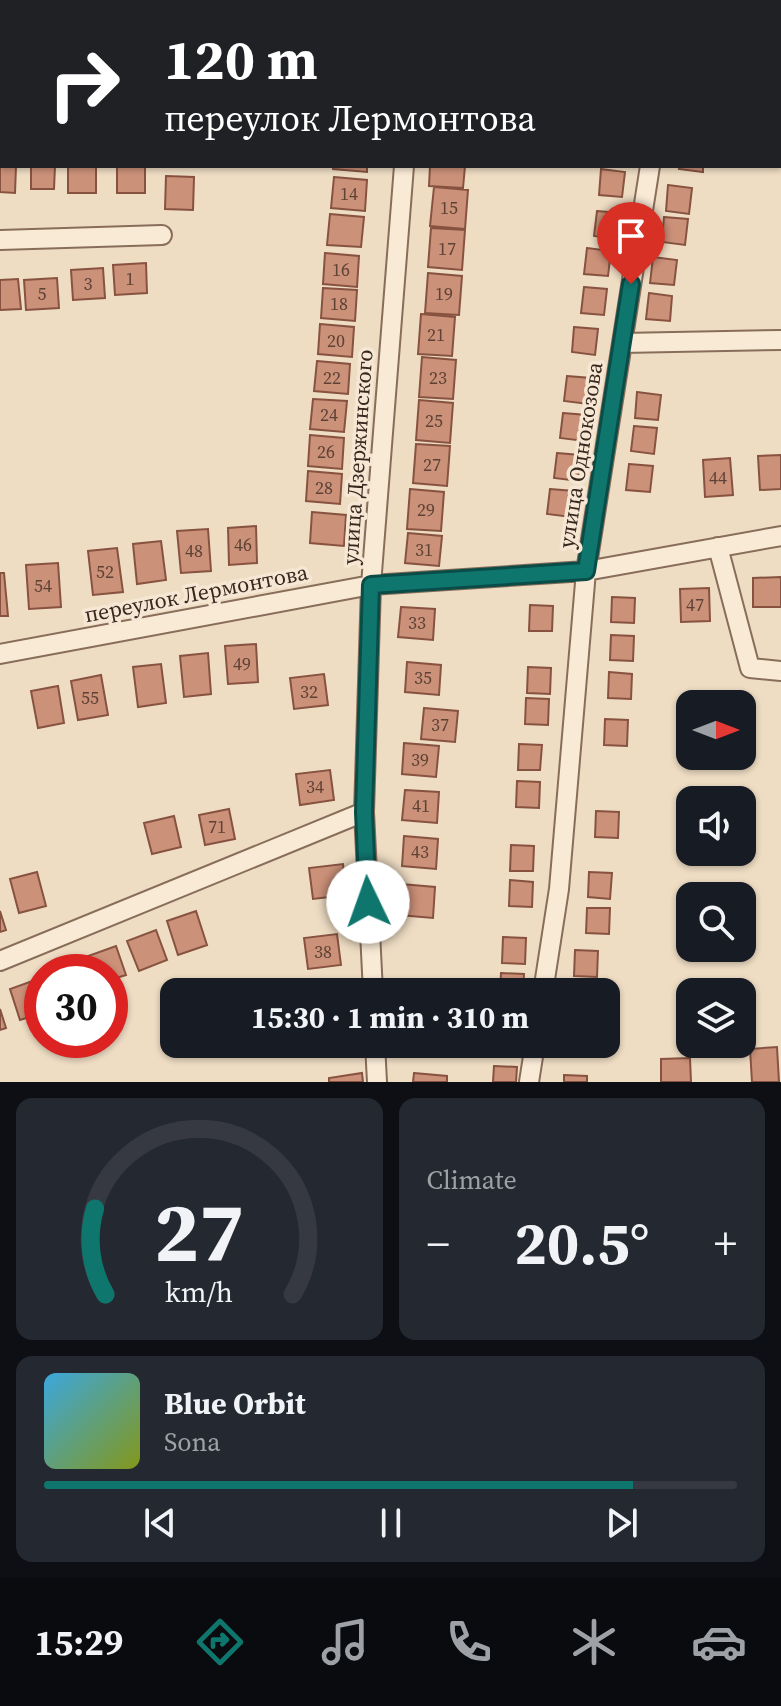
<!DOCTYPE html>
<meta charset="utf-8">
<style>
:root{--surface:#171b24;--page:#242831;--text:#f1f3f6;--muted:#9ea1a6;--line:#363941;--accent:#0f766e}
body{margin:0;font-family:"Source Serif 4",serif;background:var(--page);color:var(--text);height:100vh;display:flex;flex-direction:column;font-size:30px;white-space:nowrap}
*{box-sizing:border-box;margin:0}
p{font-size:26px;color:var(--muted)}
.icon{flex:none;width:44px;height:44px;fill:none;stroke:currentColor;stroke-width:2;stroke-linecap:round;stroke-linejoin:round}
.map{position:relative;height:1082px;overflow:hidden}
.sheet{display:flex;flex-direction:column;gap:16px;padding:16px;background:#0d0f14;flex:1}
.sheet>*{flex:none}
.hud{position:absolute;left:0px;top:0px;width:782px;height:168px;box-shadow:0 2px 6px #0004;background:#202124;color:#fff;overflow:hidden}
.needle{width:52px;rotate:90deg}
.fabs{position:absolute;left:676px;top:690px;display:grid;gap:16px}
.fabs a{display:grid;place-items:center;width:80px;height:80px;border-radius:16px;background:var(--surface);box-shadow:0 2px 6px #0004;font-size:40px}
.speed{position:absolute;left:24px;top:954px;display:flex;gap:16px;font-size:40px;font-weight:700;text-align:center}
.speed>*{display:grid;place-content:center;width:104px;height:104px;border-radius:50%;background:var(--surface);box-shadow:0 2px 6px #0004;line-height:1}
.speed .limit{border:12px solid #d22;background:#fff;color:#111}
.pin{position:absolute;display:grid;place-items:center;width:68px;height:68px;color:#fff;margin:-82px -34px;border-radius:50% 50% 50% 0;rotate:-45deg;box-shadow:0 0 8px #0007}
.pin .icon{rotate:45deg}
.me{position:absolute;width:88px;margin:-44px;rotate:357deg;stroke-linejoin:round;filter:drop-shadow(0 0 6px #0008)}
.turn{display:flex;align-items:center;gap:28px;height:168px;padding:0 32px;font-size:36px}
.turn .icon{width:104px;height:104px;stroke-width:2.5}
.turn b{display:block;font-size:56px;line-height:68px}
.big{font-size:60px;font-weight:700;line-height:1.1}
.sheet .widget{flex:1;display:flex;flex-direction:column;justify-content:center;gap:12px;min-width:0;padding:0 28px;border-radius:16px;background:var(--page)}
.sheet .dial{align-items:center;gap:0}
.dial svg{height:208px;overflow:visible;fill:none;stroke:var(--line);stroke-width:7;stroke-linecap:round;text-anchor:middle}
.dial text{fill:var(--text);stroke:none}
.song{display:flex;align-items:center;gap:24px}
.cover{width:96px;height:96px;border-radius:12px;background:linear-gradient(135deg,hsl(200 70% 55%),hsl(70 70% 35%))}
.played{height:8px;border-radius:4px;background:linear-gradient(90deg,var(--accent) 85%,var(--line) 85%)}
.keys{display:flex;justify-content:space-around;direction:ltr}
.heat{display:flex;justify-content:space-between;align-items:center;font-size:44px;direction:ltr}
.sheet .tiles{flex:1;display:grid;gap:16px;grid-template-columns:1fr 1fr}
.widget:last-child{grid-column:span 2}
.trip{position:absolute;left:160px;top:978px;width:460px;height:80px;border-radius:16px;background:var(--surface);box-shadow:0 2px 6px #0004;font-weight:700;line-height:80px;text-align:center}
.tab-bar{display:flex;height:128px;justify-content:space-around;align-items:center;background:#090b0e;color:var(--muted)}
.tab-bar .icon{width:56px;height:56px}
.tab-bar .current{color:var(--accent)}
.tab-bar b{font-size:36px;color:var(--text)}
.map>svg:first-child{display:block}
</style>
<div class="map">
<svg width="781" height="1082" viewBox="0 0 781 1082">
<rect width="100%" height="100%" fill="#eedcc3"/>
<path fill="#cc9179" stroke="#875340" stroke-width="2" d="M0,157l2,9h14l-1,27 -15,-1z
M31,166h24l-1,23h-23z
M68,166h28v27h-28z
M117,166h28v27h-28z
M333,166h34v6l-34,-3z
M430,166h35l-2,22 -34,-2z
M680,166h23v6l-24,-3z
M601,169l24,3 -3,25 -23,-2z
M166,176l28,1 -1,33 -28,-1z
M334,177l33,3 -2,31 -34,-3z
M668,185l24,3 -3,26 -23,-3z
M434,187l34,3 -3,39 -35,-3z
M597,211l23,2 -2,26 -24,-3z
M330,214l34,3 -3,30 -34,-2z
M664,217l24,2 -3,26 -23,-3z
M431,228l34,2 -3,40 -34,-3z
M587,248l24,3 -3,25 -24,-2z
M325,253l34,3 -2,31 -34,-3z
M653,257l24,3 -3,25 -24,-2z
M146,263l1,30 -32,2 -2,-30z
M103,268l2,30 -32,2 -2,-30z
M428,273l34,3 -3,39 -34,-2z
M57,278l2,30 -33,2 -2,-30z
M18,279l3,30 -21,1v-30z
M584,287l23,2 -3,26 -23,-2z
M323,288l34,2 -2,31 -34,-3z
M649,293l23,3 -2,25 -24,-2z
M421,314l34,3 -3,39 -34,-2z
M320,324l34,3 -2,30 -34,-3z
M574,327l24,2 -3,26 -23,-3z
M422,357l34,3 -3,39 -34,-2z
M317,361l33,3 -2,30 -34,-3z
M567,376l24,2 -3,26 -24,-3z
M637,392l24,3 -3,25 -23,-2z
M313,399l34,2 -3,31 -34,-3z
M419,400l34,3 -3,40 -34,-3z
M563,413l24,2 -3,26 -24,-3z
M634,426l23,2 -3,26 -23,-3z
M310,435l34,3 -2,31 -34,-3z
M416,444l34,2 -3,40 -34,-3z
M557,453l23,2 -2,26 -24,-3z
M781,455v34l-21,1 -2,-34z
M730,458l3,37 -28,2 -2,-37z
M629,464l24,2 -3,26 -24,-2z
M308,471l34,3 -2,30 -34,-3z
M410,489l34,3 -3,39 -34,-2z
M550,489l24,2 -3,26 -24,-3z
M312,512l34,3 -2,31 -34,-3z
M256,526l1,37 -28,2 -1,-37z
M208,529l3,42 -30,2 -4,-42z
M408,533l34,3 -3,30 -34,-3z
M161,541l5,39 -29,4 -4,-40z
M117,548l6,44 -30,3 -5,-44z
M58,563l3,44 -32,2 -3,-44z
M0,573h4l4,43h-8z
M781,577v30h-28v-29z
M709,588l1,33 -29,1 -1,-33z
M612,597l23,1 -1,25 -23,-1z
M530,605l23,1 -1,25h-23z
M401,607l34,2 -2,31 -35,-3z
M611,635l23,1 -1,25 -23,-1z
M256,644l2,38 -30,2 -3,-38z
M208,653l3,41 -27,3 -4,-41z
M407,662l34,3 -2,30 -34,-3z
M161,664l5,39 -28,4 -5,-40z
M528,667l23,1 -1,26 -23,-1z
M609,672l23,2 -1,25 -23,-1z
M324,674l4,31 -34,4 -4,-31z
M101,675l7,40 -30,5 -7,-39z
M58,686l6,37 -26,5 -7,-37z
M526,698l23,1 -1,26 -23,-1z
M424,708l34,3 -3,31 -34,-3z
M605,719l23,1 -1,26 -23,-1z
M404,743l35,3 -3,31 -34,-3z
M519,744l23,1 -2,25h-22z
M330,770l4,30 -34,5 -4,-31z
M517,781l23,1 -1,26 -23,-1z
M405,790l34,2 -2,31 -35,-3z
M229,809l6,30 -30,6 -6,-30z
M596,811l23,1 -1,26 -23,-1z
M174,816l7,31 -29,7 -8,-31z
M404,836l34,3 -2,30 -34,-3z
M511,845l23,1 -1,25h-23z
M343,864l3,31 -33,4 -4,-31z
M37,872l9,34 -27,7 -9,-34z
M589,872l23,1 -2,26 -22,-2z
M510,880l23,2 -1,25 -23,-1z
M401,884l34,3 -2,31 -34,-3z
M587,908h23l-1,26 -23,-1z
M0,911l6,19 -6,2z
M196,911l11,34 -29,10 -11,-34z
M156,930l11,30 -28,11 -12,-30z
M337,934l4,31 -33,4 -4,-31z
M503,937l23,1 -1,26 -23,-1z
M116,946l10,29 -16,5v-8h-16l-6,-16z
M575,950l23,1 -1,26 -23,-1z
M75,963l3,9h-29z
M501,973l23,1 -1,18h-23z
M35,980l7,33 -22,7 -10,-31z
M573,980l23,1v11h-23z
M351,982l1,10h-34v-6z
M0,1009l6,19 -6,2z
M328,1044h34l1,4 -34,4z
M496,1044h23l-1,7 -23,-1z
M777,1047l2,35h-27l-2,-33z
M690,1058l1,24h-30v-23z
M494,1066l23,1 -1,15h-23z
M362,1073l1,9h-34v-4z
M414,1073l33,3v6h-34z
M564,1075l23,1v6h-23z"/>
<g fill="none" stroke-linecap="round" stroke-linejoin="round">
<g stroke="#886d5a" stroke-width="22">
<path id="minor" d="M417,2v-2
M677,2v-2
M0,240l162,-5
M622,343l159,-3
M718,547l32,121 31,3
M0,654l371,-69 215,-14 195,-35
M0,961l364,-149
M373,992l-9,-180 7,-227 33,-419
M543,992l16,-103 27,-318 64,-405
M375,1044l2,38
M529,1082l6,-38"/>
</g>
<use href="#minor" stroke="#f9ead6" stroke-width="18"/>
</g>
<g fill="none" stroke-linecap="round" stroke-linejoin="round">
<g stroke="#0a4d48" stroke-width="20">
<path id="route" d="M368,902l-4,-90 7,-227 215,-14 45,-287"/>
</g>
<use href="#route" stroke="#0f766e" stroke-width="14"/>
</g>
<g text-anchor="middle" stroke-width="7" stroke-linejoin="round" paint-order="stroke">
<g font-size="18" fill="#5d4235">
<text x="349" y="200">14</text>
<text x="449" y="214">15</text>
<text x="447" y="255">17</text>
<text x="341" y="276">16</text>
<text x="130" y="285">1</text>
<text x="88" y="290">3</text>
<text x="42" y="300">5</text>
<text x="444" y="300">19</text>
<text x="339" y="310">18</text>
<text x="436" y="341">21</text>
<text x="336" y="347">20</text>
<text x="332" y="384">22</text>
<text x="438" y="384">23</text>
<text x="329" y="421">24</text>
<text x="434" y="427">25</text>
<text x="326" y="458">26</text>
<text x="432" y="471">27</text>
<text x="718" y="484">44</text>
<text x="324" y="494">28</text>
<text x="426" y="516">29</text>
<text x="243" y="551">46</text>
<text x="424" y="556">31</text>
<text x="194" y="557">48</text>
<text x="105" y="578">52</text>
<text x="43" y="592">54</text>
<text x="695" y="611">47</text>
<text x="417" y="629">33</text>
<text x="242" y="670">49</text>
<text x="423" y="684">35</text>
<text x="309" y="698">32</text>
<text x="90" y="704">55</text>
<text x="440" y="731">37</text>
<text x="420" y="766">39</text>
<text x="315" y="793">34</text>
<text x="421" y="812">41</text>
<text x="217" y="833">71</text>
<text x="420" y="858">43</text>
<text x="323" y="958">38</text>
</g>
<g font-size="22" fill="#38271e" stroke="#f5e7d3">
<text transform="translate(580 455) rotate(-81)" y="8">улица Однокозова</text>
<text transform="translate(357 457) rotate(-86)" y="8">улица Дзержинского</text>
<text transform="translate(196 593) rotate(-11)" y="8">переулок Лермонтова</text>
</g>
</g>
</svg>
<div class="fabs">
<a><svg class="needle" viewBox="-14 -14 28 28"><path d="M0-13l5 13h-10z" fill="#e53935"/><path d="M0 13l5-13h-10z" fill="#9ea1a6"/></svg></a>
<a><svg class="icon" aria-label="sound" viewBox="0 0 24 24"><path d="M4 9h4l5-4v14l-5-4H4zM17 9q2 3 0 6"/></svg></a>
<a><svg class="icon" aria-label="search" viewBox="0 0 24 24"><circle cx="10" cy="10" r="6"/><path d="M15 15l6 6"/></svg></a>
<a><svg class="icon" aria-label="layers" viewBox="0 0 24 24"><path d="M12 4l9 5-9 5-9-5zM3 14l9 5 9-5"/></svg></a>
</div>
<div class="speed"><div class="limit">30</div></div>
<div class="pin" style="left:631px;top:284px;background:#d93025"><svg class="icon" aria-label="arrive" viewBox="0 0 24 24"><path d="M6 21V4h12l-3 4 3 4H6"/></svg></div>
<svg class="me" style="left:368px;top:902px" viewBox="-20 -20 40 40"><circle r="19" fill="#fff"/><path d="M0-13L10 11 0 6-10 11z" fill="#0f766e"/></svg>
<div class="trip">15:30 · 1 min · 310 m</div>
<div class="hud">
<div class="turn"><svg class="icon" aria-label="right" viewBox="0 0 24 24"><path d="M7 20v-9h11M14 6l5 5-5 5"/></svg><div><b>120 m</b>переулок Лермонтова</div></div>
</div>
</div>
<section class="sheet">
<div class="tiles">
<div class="widget dial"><svg viewBox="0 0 100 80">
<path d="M14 69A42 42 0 1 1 86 69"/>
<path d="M14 69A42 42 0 0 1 10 36" stroke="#0f766e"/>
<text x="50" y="56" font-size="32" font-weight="700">27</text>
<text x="50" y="72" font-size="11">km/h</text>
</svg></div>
<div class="widget"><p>Climate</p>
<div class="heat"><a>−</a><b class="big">20.5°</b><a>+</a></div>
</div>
<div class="widget">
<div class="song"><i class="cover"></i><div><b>Blue Orbit</b><p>Sona</p></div></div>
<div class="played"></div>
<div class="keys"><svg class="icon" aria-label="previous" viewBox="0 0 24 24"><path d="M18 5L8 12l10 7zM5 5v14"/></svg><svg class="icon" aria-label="pause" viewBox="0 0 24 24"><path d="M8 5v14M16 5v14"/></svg><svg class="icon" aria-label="next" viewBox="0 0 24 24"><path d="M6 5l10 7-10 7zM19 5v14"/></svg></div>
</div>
</div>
</section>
<nav class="tab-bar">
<b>15:29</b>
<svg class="icon current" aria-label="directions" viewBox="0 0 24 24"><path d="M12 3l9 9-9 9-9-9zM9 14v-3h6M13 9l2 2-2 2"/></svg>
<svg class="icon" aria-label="music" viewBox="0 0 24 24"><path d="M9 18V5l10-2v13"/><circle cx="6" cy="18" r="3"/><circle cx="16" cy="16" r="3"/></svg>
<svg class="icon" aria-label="phone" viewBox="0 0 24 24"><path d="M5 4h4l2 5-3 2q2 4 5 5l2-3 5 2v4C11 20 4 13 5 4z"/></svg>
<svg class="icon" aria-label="climate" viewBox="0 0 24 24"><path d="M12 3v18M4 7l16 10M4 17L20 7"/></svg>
<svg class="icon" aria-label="car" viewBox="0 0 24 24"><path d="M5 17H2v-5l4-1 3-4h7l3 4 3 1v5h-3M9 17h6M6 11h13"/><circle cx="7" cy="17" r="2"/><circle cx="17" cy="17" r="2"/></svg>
</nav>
